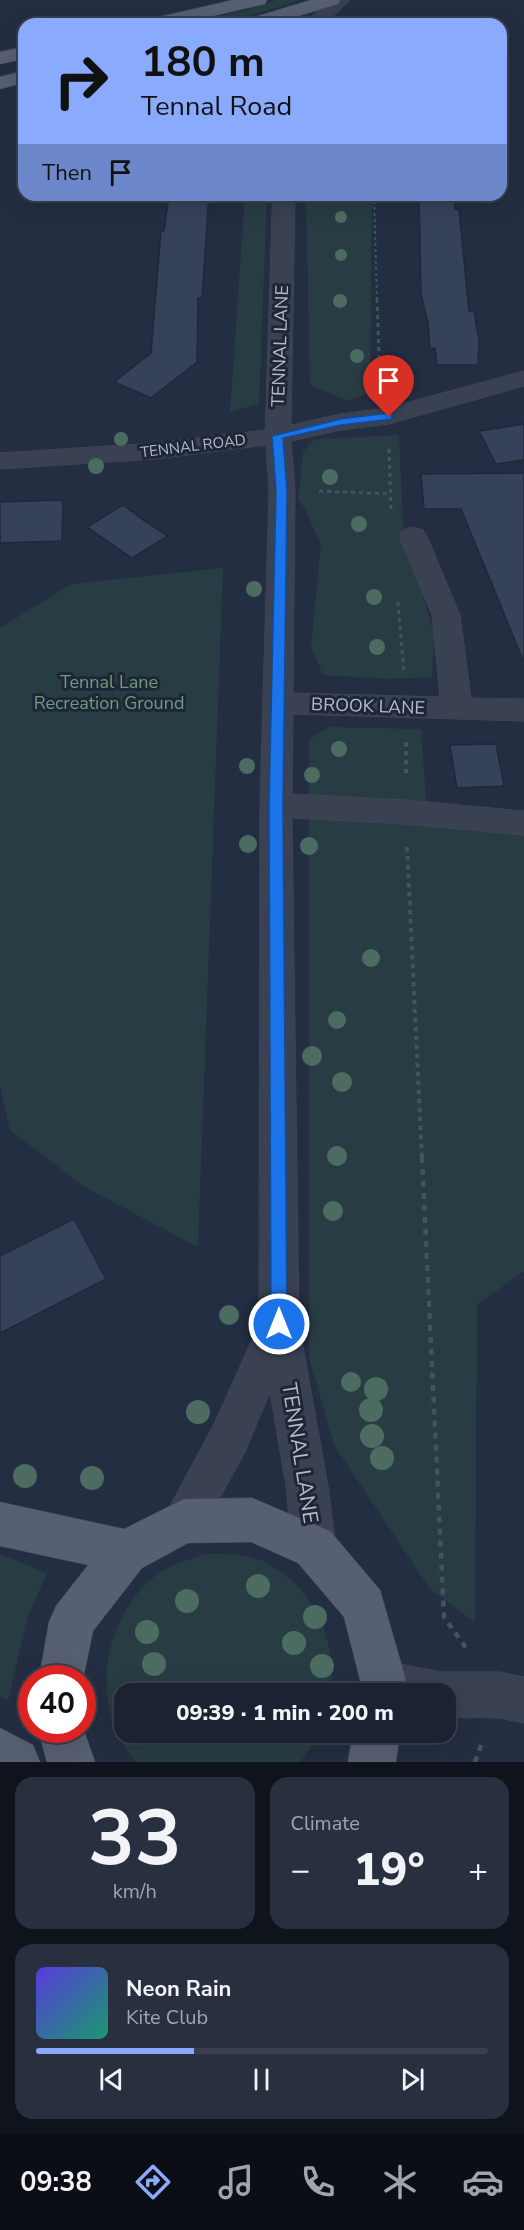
<!DOCTYPE html>
<meta charset="utf-8">
<style>
:root{--surface:#1b2232;--page:#282f3e;--text:#f1f3f6;--muted:#a0a4ac;--line:#393f4d;--accent:#89aafd}
body{margin:0;font-family:"Nunito Sans",sans-serif;background:var(--page);color:var(--text);height:100vh;display:flex;flex-direction:column;font-size:22px;white-space:nowrap}
*{box-sizing:border-box;margin:0}
p{font-size:20px;color:var(--muted)}
.icon{flex:none;width:33px;height:33px;fill:none;stroke:currentColor;stroke-width:2;stroke-linecap:round;stroke-linejoin:round}
.map{position:relative;height:1762px;overflow:hidden}
.details{display:flex;flex-direction:column;gap:15px;padding:15px;background:#0f131c;flex:1}
.details>*{flex:none}
.guide{position:absolute;left:18px;top:18px;width:489px;height:183px;border-radius:18px;box-shadow:0 6px 24px #0002,0 0 0 2px var(--line);background:#89aafd;color:#111;overflow:hidden}
.speed{position:absolute;left:18px;top:1665px;display:flex;gap:12px;font-size:30px;font-weight:700;text-align:center}
.speed>*{display:grid;place-content:center;width:78px;height:78px;border-radius:50%;background:var(--surface);box-shadow:0 6px 24px #0002,0 0 0 2px var(--line);line-height:1}
.speed .limit{border:9px solid #d22;background:#fff;color:#111}
.pin{position:absolute;display:grid;place-items:center;width:51px;height:51px;color:#fff;margin:-62px -26px;border-radius:50% 50% 50% 0;rotate:-45deg;box-shadow:0 0 6px #0007}
.pin .icon{rotate:45deg}
.me{position:absolute;width:66px;margin:-33px;rotate:0deg;stroke-linejoin:round;filter:drop-shadow(0 0 4px #0008)}
.turn{display:flex;align-items:center;gap:21px;height:126px;padding:0 24px;font-size:27px}
.turn .icon{width:78px;height:78px;stroke-width:2.5}
.turn b{display:block;font-size:42px;line-height:51px}
.then{display:flex;align-items:center;height:57px;padding:0 24px;background:#0003;gap:12px;font-size:22px}
.big{font-size:45px;font-weight:800;line-height:1.1}
.details .widget{flex:1;display:flex;flex-direction:column;justify-content:center;gap:9px;min-width:0;padding:0 21px;border-radius:18px;background:var(--page)}
.details .dial{align-items:center;gap:0}
.dial b{font-size:78px;line-height:1}
.song{display:flex;align-items:center;gap:18px}
.cover{width:72px;height:72px;border-radius:9px;background:linear-gradient(135deg,hsl(250 70% 55%),hsl(160 70% 35%))}
.played{height:6px;border-radius:3px;background:linear-gradient(90deg,var(--accent) 35%,var(--line) 35%)}
.keys{display:flex;justify-content:space-around;direction:ltr}
.heat{display:flex;justify-content:space-between;align-items:center;font-size:33px;direction:ltr}
.details .tiles{flex:1;display:grid;gap:15px;grid-template-columns:1fr 1fr}
.widget:last-child{grid-column:span 2}
.trip{position:absolute;left:114px;top:1683px;width:342px;height:60px;border-radius:18px;background:var(--surface);box-shadow:0 6px 24px #0002,0 0 0 2px var(--line);font-weight:800;line-height:60px;text-align:center}
.tabs{display:flex;height:96px;justify-content:space-around;align-items:center;background:#0b0e14;color:var(--muted)}
.tabs .icon{width:42px;height:42px}
.tabs .current{color:var(--accent)}
.tabs b{font-size:27px;color:var(--text)}
.map>svg:first-child{display:block}
</style>
<div class="map">
<svg width="524" height="1762" viewBox="0 0 524 1762">
<rect width="100%" height="100%" fill="#242e42"/>
<path fill="#273d43" d="M274,0h25c-38,14 -77,24 -117,24l69,-15z
M245,195h22l-8,209 -29,8z
M306,195h66l-2,197 -22,9 -38,-16z
M399,435l4,90 31,109 -2,43 -41,2 -68,-4 -12,-28 10,-102 -16,-36 -7,-9 5,-48 12,-13z
M223,568l-25,679 -115,-61 -73,-56 -10,-44v-458l71,-44z
M328,727l93,2 5,72 98,11v459l-47,34 -2,317 -45,-33 -96,-144 -25,-88v-617z
M0,1554l47,19 -20,46 -19,82 -8,-5z
M205,1554c21,0 44,-1 63,10 46,24 71,79 62,129l-206,1v38l194,1 -9,17 -10,12h-163c-45,-50 -36,-129 8,-176 17,-18 39,-25 61,-32z"/>
<path fill="#364259" stroke="#202839" stroke-width="1.5" d="M169,195h40l-7,103h-4l-1,64 -46,36 -37,-16 37,-29 10,-122h3z
M419,195h36v14h4l10,102h5l5,30 -1,24h-41l-2,-17 -5,1 -2,-26 -7,-29z
M524,424v36l-28,4 -17,-33z
M524,473v187h-1l-62,-151h-37l-3,-35z
M63,500l-1,41 -62,2v-41z
M123,505l20,15 25,16 -36,22 -45,-31z
M496,744l8,42 -47,2 -7,-43z
M74,1219l32,60 -106,54v-77z"/>
<g fill="none" stroke-linecap="round" stroke-linejoin="round">
<g stroke="#434a5b" stroke-width="1">
<path id="minor" d="M330,0h20l-25,24h-21z
M273,195h22l-4,230 50,-11 46,-6 137,-37v15l-135,38 -48,6 -50,11 4,50 -2,202 147,4 -8,-82 -33,-79 4,-6 10,-3 10,3 4,6 33,79 11,83 53,1v22l-231,-7 -1,80 113,6 119,11v24l-119,-11 -113,-6 7,506 29,162 8,61 -6,16 -16,6 -16,-6 -6,-16 -6,-61 -16,-94 -25,60 -46,84 -15,7 -15,-7 -7,-15 53,-99 44,-98 1,-519 9,-314 -3,-46 -111,14 -155,10v-16l155,-10 110,-13z
M384,1661l58,11h58l24,5v46l-24,-5 -54,-1v-23h-81l-4,-10 7,-16z"/>
</g>
<g stroke="#434a5b" stroke-width="1">
<path id="major" d="M233,0h34l-2,4 -87,20h-35l3,-4z
M311,0h29l-2,4 -66,20h-30l3,-4z
M24,47v12l-24,5v-12z
M24,71v12l-24,6v-12z
M252,1498l78,33 50,59 27,94 -1,10h-46l1,-10 -17,-67 -46,-54 -47,-21 -63,1 -46,25 -49,63 -11,53v-6h-43l10,-56 7,-16 32,-41 -88,-19v-44l124,27 60,-30z
M82,1725l13,37h-48l-9,-32h44z
M0,1728l33,17 7,17h-40z
M353,1732h47l-4,30h-48z"/>
</g>
<path stroke="#40565b" stroke-width="2" stroke-dasharray="3 3" stroke-linecap="butt" d="M374,195l3,106"/>
<path stroke="#40565b" stroke-width="3" stroke-dasharray="4 4" stroke-linecap="butt" d="M377,299l3,87
M389,449l2,61
M319,491l71,3
M398,602l6,70"/>
<path stroke="#40565b" stroke-width="4" stroke-dasharray="4.5 4.5" stroke-linecap="butt" d="M406,742v35
M407,847l15,311"/>
<path stroke="#40565b" stroke-width="4.5" stroke-dasharray="6 6" stroke-linecap="butt" d="M422,1157l22,460 22,31
M475,1762l8,-22"/>
<use href="#minor" fill="#394152" fill-rule="evenodd"/>
<use href="#major" fill="#575f72" fill-rule="evenodd"/>
</g>
<g fill="#4c6c62">
<circle cx="341" cy="217" r="6"/>
<circle cx="341" cy="255" r="6"/>
<circle cx="340" cy="301" r="7"/>
<circle cx="357" cy="356" r="7"/>
<circle cx="121" cy="439" r="7"/>
<circle cx="96" cy="466" r="8"/>
<circle cx="330" cy="477" r="8"/>
<circle cx="359" cy="524" r="8"/>
<circle cx="254" cy="589" r="8"/>
<circle cx="374" cy="597" r="8"/>
<circle cx="377" cy="647" r="8"/>
<circle cx="339" cy="749" r="8"/>
<circle cx="247" cy="766" r="8"/>
<circle cx="312" cy="775" r="8"/>
<circle cx="248" cy="844" r="9"/>
<circle cx="309" cy="846" r="9"/>
<circle cx="371" cy="958" r="9"/>
<circle cx="337" cy="1020" r="9"/>
<circle cx="312" cy="1056" r="10"/>
<circle cx="342" cy="1082" r="10"/>
<circle cx="337" cy="1156" r="10"/>
<circle cx="333" cy="1211" r="10"/>
<circle cx="229" cy="1315" r="10"/>
<circle cx="351" cy="1382" r="10"/>
<circle cx="376" cy="1389" r="12"/>
<circle cx="371" cy="1410" r="12"/>
<circle cx="198" cy="1412" r="12"/>
<circle cx="372" cy="1436" r="12"/>
<circle cx="382" cy="1458" r="12"/>
<circle cx="25" cy="1476" r="12"/>
<circle cx="92" cy="1478" r="12"/>
<circle cx="258" cy="1586" r="12"/>
<circle cx="187" cy="1601" r="12"/>
<circle cx="315" cy="1617" r="12"/>
<circle cx="147" cy="1632" r="12"/>
<circle cx="294" cy="1643" r="12"/>
<circle cx="154" cy="1664" r="12"/>
<circle cx="322" cy="1666" r="12"/>
</g>
<path fill="#1a73e8" stroke="#114b97" stroke-width="1.5" d="M389,413l3,1v5l-51,6 -58,13 4,53 -4,315 4,518 -2,6 -6,2 -6,-2 -2,-6 -2,-518 7,-315 -4,-55 69,-17z"/>
<g text-anchor="middle" stroke-width="6" stroke-linejoin="round" paint-order="stroke">
<g font-size="15" fill="#b6bccc" stroke="#1e2637">
<text transform="translate(193 446) rotate(-7)" y="5">TENNAL ROAD</text>
</g>
<g font-size="18" fill="#b6bccc" stroke="#1e2637">
<text transform="translate(280 346) rotate(-88)" y="6">TENNAL LANE</text>
<text transform="translate(368 706) rotate(2)" y="6">BROOK LANE</text>
</g>
<g font-size="18" fill="#6c9e7d" stroke="#1e2637">
<text x="109" y="688">Tennal Lane<tspan x="109" dy="21">Recreation Ground</tspan></text>
</g>
<g font-size="21" fill="#b6bccc" stroke="#1e2637">
<text transform="translate(300 1453) rotate(81)" y="7">TENNAL LANE</text>
</g>
</g>
</svg>
<div class="speed"><div class="limit">40</div></div>
<div class="pin" style="left:389px;top:417px;background:#d93025"><svg class="icon" aria-label="arrive" viewBox="0 0 24 24"><path d="M6 21V4h12l-3 4 3 4H6"/></svg></div>
<svg class="me" style="left:279px;top:1324px" viewBox="-20 -20 40 40"><circle r="17" fill="#1a73e8" stroke="#fff" stroke-width="3"/><path d="M0-11L8 9 0 5-8 9z" fill="#fff"/></svg>
<div class="trip">09:39 · 1 min · 200 m</div>
<div class="guide">
<div class="turn"><svg class="icon" aria-label="right" viewBox="0 0 24 24"><path d="M7 20v-9h11M14 6l5 5-5 5"/></svg><div><b>180 m</b>Tennal Road</div></div>
<div class="then">Then<svg class="icon" aria-label="arrive" viewBox="0 0 24 24"><path d="M6 21V4h12l-3 4 3 4H6"/></svg></div>
</div>
</div>
<section class="details">
<div class="tiles">
<div class="widget dial"><b>33</b><p>km/h</p></div>
<div class="widget"><p>Climate</p>
<div class="heat"><a>−</a><b class="big">19°</b><a>+</a></div>
</div>
<div class="widget">
<div class="song"><i class="cover"></i><div><b>Neon Rain</b><p>Kite Club</p></div></div>
<div class="played"></div>
<div class="keys"><svg class="icon" aria-label="previous" viewBox="0 0 24 24"><path d="M18 5L8 12l10 7zM5 5v14"/></svg><svg class="icon" aria-label="pause" viewBox="0 0 24 24"><path d="M8 5v14M16 5v14"/></svg><svg class="icon" aria-label="next" viewBox="0 0 24 24"><path d="M6 5l10 7-10 7zM19 5v14"/></svg></div>
</div>
</div>
</section>
<nav class="tabs">
<b>09:38</b>
<svg class="icon current" aria-label="directions" viewBox="0 0 24 24"><path d="M12 3l9 9-9 9-9-9zM9 14v-3h6M13 9l2 2-2 2"/></svg>
<svg class="icon" aria-label="music" viewBox="0 0 24 24"><path d="M9 18V5l10-2v13"/><circle cx="6" cy="18" r="3"/><circle cx="16" cy="16" r="3"/></svg>
<svg class="icon" aria-label="phone" viewBox="0 0 24 24"><path d="M5 4h4l2 5-3 2q2 4 5 5l2-3 5 2v4C11 20 4 13 5 4z"/></svg>
<svg class="icon" aria-label="climate" viewBox="0 0 24 24"><path d="M12 3v18M4 7l16 10M4 17L20 7"/></svg>
<svg class="icon" aria-label="car" viewBox="0 0 24 24"><path d="M5 17H2v-5l4-1 3-4h7l3 4 3 1v5h-3M9 17h6M6 11h13"/><circle cx="7" cy="17" r="2"/><circle cx="17" cy="17" r="2"/></svg>
</nav>
